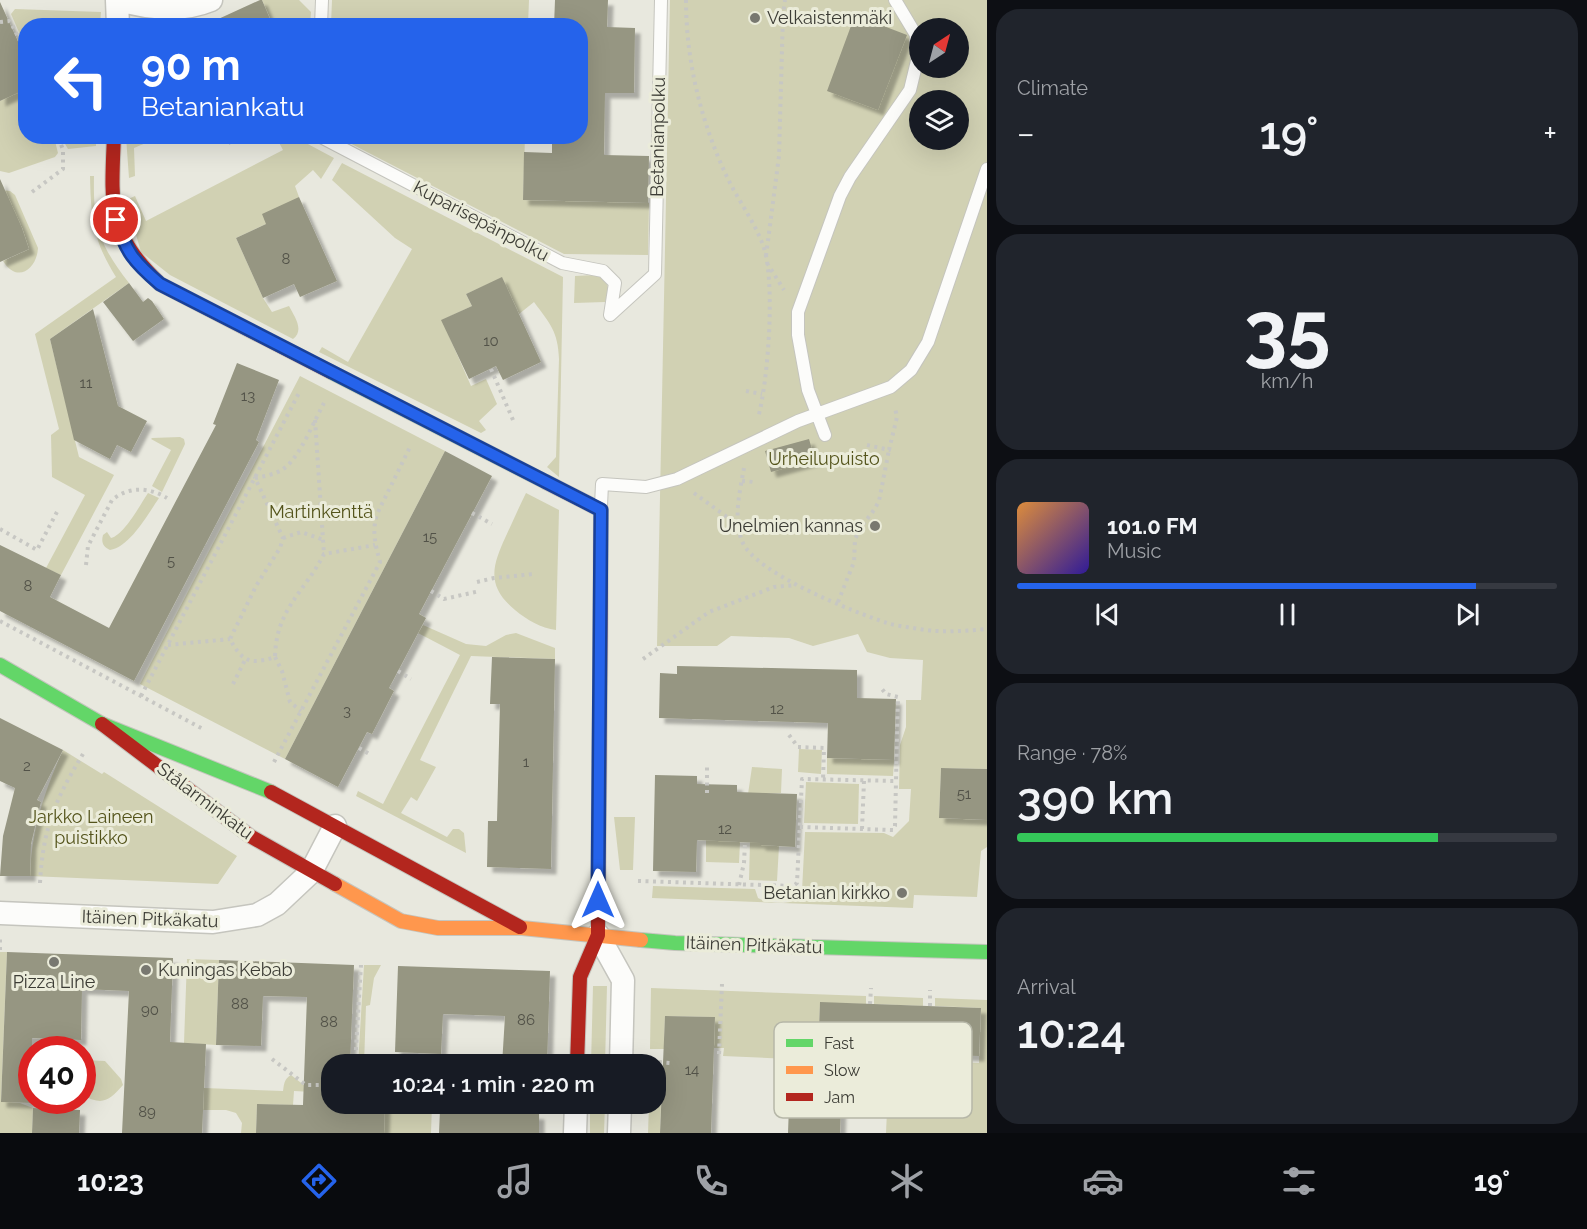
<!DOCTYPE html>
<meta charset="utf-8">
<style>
:root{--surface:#171b24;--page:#20242c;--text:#f1f3f6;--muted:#9ea1a6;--line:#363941;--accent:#2563eb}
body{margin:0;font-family:Raleway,sans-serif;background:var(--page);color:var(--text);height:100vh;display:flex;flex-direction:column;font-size:22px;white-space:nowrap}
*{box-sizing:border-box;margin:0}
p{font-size:20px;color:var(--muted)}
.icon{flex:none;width:33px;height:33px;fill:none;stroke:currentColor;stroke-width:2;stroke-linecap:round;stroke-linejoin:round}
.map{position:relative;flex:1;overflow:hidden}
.sheet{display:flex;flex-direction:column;gap:9px;padding:9px;background:#0d0f14;width:600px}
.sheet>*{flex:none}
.banner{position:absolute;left:18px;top:18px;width:570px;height:126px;border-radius:24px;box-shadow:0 6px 24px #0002;background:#2563eb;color:#fff;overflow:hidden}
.needle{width:39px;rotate:36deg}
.controls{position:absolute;left:909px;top:18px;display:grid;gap:12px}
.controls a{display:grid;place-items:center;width:60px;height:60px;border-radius:50%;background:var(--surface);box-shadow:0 6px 24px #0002;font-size:30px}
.speed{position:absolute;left:18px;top:1036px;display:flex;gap:12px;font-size:30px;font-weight:700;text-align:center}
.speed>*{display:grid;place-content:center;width:78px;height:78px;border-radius:50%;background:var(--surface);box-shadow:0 6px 24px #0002;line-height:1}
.speed .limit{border:9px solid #d22;background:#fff;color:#111}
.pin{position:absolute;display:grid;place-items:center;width:51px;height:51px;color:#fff;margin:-26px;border:3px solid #fff;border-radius:50%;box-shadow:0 2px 6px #0007}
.me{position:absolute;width:66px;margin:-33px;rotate:0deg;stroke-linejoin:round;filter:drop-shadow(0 0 4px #0008)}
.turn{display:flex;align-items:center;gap:21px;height:126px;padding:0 24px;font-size:27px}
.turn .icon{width:78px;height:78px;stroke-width:2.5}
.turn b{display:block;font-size:42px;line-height:51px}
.big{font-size:45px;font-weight:600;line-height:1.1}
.sheet .widget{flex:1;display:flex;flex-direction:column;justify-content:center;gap:9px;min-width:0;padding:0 21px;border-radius:24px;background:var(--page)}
.sheet .dial{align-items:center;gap:0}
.dial b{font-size:78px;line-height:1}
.song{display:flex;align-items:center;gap:18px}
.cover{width:72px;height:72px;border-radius:9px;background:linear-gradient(135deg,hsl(30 70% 55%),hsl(250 70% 35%))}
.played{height:6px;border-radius:3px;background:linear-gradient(90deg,var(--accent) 85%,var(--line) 85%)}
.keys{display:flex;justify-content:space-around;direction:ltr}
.heat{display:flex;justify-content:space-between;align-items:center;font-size:33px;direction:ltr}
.charge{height:9px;border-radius:4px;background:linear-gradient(90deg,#34c759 78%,var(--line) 0)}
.trip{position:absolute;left:321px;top:1054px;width:345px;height:60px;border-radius:24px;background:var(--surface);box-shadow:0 6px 24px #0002;font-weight:600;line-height:60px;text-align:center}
.menu{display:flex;height:96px;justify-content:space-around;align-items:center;background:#090b0e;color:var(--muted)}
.menu .icon{width:42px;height:42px}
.menu .active{color:var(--accent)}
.menu b{font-size:27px;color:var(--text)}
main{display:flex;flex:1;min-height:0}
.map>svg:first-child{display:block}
</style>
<main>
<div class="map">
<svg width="987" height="1133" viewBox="0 0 987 1133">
<defs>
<filter id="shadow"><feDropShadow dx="5.5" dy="5.5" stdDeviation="1.5" flood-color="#0004"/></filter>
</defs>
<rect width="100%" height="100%" fill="#e8e8de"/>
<path fill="#d1d1b3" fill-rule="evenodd" d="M262,0h37l12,12 -1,13h-37z
M332,0h197l-1,25h-197z
M670,0h317v769l-46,-1 -2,50 48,2v27l-6,4 -4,46 -63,-2 -1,13 -261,-10 1,-12 102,3 3,9c7,4 23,6 32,4 5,-1 8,-7 10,-11h2l3,-59 79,1 9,4 16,-16 2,-32h-12l1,-44 6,-18v-27h15l2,-40 -33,-2 -23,-6 -9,-18 -45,12 -24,-8 -58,-2 -14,10h-60zM920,28h38v40h-38zM920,100h38v40h-38z
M15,9l86,3 -1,13 -74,1 -1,20 -14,-32z
M182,14l4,5 2,7h-56l11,-9z
M25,89l1,47 28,1 4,16 -3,4 -46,16 -9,-2v-70z
M61,137h35v9l-28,3z
M126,137h34l-26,11 1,28 -6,2z
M276,137h30v6l28,15 -13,21 -8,-9 -18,16 4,11 -33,27 -30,14 27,60 9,14 17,-6c5,10 16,24 4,33l-123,-64 -29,-23 -15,-52 9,-4 11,25 137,-71z
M338,137h187l-2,63 126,3 -1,52 -84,-1z
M342,163l221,114 -4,200 -12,-10 9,-10 3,-98c-1,-28 -9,-35 -25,-57l-15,12 -17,-36 -36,16 6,12 -30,14 29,66 15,-7 11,25 -18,17 7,9 -5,3 -162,-81 3,-5 26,15 64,-113 -17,-11 -63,-58z
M90,176h4c-1,48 5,69 35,107l-79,56 29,118 35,18 -53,100 -15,-7 39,-73 -33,-18 -1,-42 8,-6 -24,-95 81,-57c-23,-37 -25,-58 -26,-101z
M2,190l8,1 5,4 23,53c-1,21 -21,36 -35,13l26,-12 -7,-21z
M595,275c13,5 17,14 10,27l-31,1 1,-27z
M300,376l145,75 -160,308 -145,-75z
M180,437l4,2 1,5 -23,48 -10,-6 19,-36 -20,-11 1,-1z
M148,493l11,5c-11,16 -29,49 -49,52 -7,-3 -9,-8 -7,-15l4,-3 4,6c13,-3 29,-33 37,-45z
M526,493l33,17 -3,120c-15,-2 -29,-10 -41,-20 -29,-24 -23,-44 -9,-74 7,-15 13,-29 20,-43z
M423,625l43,19 20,2 20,-11 10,-2 39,15v11l-84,-3 -51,104 16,7 -19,34 -6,-4 -10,16 46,24 6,-8h6l5,4 2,20 -110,-57 2,-5 25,13 77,-149 -42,-22z
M799,749l23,1 -1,24 -23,-2z
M63,750l39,24 2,-2 133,84 -19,28 -188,-8c1,-45 14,-84 33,-126z
M827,758l67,2 -1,16 -66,-2z
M752,767l30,2 -1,24 -33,1z
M806,782l53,2 -1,40 -54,-1z
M614,817h21l-2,53h-13z
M706,840l34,2 -1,21 -33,-1z
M750,842h10v3l19,1 -2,35 -28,-1z
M0,952h7l-6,149 19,2 13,5 -1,25h-32z
M187,959l32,1 -3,85 -32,-2z
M364,965h17l-7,13 -4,27 -4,1 -2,59h-6z
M593,986h14l-2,79h-14z
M651,988l215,8v8l-46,-1 -3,76 -27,-1v-19l-67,-3 1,-8h-10l1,-31 -50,-1 -1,33h-14z
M874,996l49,2v8l-49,-2z
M935,998l52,2v133h-101l2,-44 31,2 7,-2v-28l53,2 2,-55 -46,-2z
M83,1060l22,1 16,18 2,6c-14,16 -21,21 -40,10z
M291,1075l14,11 26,7 -37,-2 -1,14 -36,-1 -1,29h-15l1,-10 -6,-10 -10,-3h-23l1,-22 79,3c1,-7 1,-12 8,-16z
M656,1076l6,1 -2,56h-12l1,-29h7z
M385,1104h47l-1,29h-47z
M590,1104h15l-1,29h-14z"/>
<path fill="#969682" filter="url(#shadow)" d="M262,0l11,26h-70l57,-26z
M555,0h53l-1,27 28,1 -1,65h-29l-1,62 45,1 -1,47 -125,-3 1,-48 28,1v-17h28v-110h-26z
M0,2l26,57v30l-26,12z
M855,15l52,20 -29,75 -51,-19z
M0,179l22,49 7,21 -29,13z
M299,197l38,84 -37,16 -6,-13 -31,14 -27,-60 30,-14 -4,-10z
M502,277l39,85 -38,18 -7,-14 -27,13 -28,-59 31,-14 -6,-12z
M129,283l14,19 5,-4 4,3 12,18 -31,22 -30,-39z
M93,309l25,97 29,15 -16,31 -14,-7 -7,14 -36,-19 -24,-101z
M237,363l42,17 -23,60 3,2 -125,239 -134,-70v-66l61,30 -11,22 59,31 107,-203 -3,-1z
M809,439l6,21 -44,12 -6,-21z
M445,451l47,25 -73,138 7,4 -37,70 5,3 -22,43 -5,-2 -29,55 -53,-28z
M492,657l63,2 -4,210 -64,-2 1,-46h9l3,-117h-10z
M677,666l180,4v28l39,1 -2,61 -67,-2 1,-35 -169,-5 1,-45 17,1z
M0,718l63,32 -26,50 4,2 -10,42 -1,32h-30l3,-40 12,-48 -15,-7z
M941,768l46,1v51l-48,-2z
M655,775l42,1v8l40,1v7l60,2 -2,53 -35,-2v-2l-63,-3 -1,32 -43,-1z
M7,952l166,6 -3,84 36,2 -4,89h-80l7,-142 -47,-2 -1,51 -49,-2v65l-31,-1z
M219,960l135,5 -4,100h-18v39h53l-1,29h-128l1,-29 46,1 4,-108 -44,-1 -2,50 -45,-1z
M398,966l152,5 -3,94h-45l3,-49 -62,-2 -2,40 -46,-2z
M820,1002l161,6 -2,48 -136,-4 -3,81h-52l2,-55 27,2z
M665,1016l50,1 -4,116h-51z
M33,1108l47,2 -1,23h-47z
M440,1110l99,4v19h-100z"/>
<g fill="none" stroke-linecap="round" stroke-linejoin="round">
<g stroke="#c5c5be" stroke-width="14">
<path id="lane" d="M321,26l1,-26
M319,136l243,127 41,8 12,12 -5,32
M610,315l45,-41 6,-274
M825,435l-17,-45 -10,-55v-23l42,-116 10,-19 60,-87 7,-29 -1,-26 -21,-35
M601,506l1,-22 44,3 31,-8 121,-58 93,-34 20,-17 17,-28 59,-173"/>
</g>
<g stroke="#c5c5be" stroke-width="25">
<path id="street" d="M117,0l1,26
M120,0c30,9 62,12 91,0
M0,913l213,9 44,-7 20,-11 34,-32 24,-46
M598,935l25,45 -2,85
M575,1133l1,-29
M619,1133l1,-29"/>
</g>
<g stroke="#c5c5be" stroke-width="16">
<path id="fast" d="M331,372l215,110
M0,665l102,59 169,68
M641,940l34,3 312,9"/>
</g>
<g stroke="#c5c5be" stroke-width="16">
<path id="slow" d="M335,884l66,37 37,7h84l119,12
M598,913l2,-225"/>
</g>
<g stroke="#c5c5be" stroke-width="16">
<path id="jam" d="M114,136c-3,69 -7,97 46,148l171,88
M546,482l55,28 -1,178
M102,724l148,112 85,48
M271,792l249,135
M577,1065l3,-88 18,-42v-22"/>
</g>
<path stroke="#c7c7c3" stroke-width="4" stroke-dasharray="3 4.5" stroke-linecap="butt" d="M686,0c0,61 15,122 41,177 11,23 27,44 36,68 13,35 5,137 -5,173
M0,22l9,-1 2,2 15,29
M228,136l3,8
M32,192l31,-23v-19l-5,-14
M766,256l13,-100 4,-141 2,-15
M767,263l17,27
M491,369l22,51
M746,391l16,3
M324,403c-10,18 -22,49 -37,63 -9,8 -21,10 -32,12l28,60 -3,10 -24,38 -26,53c12,23 21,26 45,18 1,-48 29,-64 49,-103l51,-9
M315,420l9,134
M867,445l22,5 8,-33 -2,-9
M744,468c-4,23 -11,50 -2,73 12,32 112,71 145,82 10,3 21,4 32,6 23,4 45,2 68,0
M742,481l12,1
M694,493l44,32
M472,513l20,11
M0,529l37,21 22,-42
M283,538l18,-6 23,8
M86,565l2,-19 24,-46c17,-14 37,-13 55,-2
M477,582l17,-4 39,-4
M431,591l13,8 36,-8
M838,602l16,-40 1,-23 6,-12 13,-17 5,-9 10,-51
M0,621l203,108
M168,645l62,-6
M275,657l7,14 8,31 11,9
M643,659l66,-47 65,-25 22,-2
M398,671l13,8
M233,684l12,-24
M141,696l159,-305
M789,735l9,12 26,1 -1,32
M359,748l12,7
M274,762l106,-200c-5,-18 -8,-31 -3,-48l34,-69
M707,793v-29
M800,827l93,3 2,-4 1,-45
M862,829l2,-48
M638,881l155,5 4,-3 5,-104 94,2 2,-84 -12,-3 -4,-5
M40,883c3,-55 15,-83 43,-129
M739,885l5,-22 1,-21
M0,950v-11
M870,1004l1,-16
M930,1006v-16
M719,1054l3,-70
M272,1059l34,26h26
M644,1061l27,2
M355,1065l6,-100"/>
<use href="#lane" stroke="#fcfcfa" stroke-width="12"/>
<use href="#street" stroke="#fcfcfa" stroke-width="22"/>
<use href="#fast" stroke="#63d668" stroke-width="14"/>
<use href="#slow" stroke="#ff974d" stroke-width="14"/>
<use href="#jam" stroke="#b3261e" stroke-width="14"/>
</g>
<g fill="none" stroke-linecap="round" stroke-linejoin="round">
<g stroke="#184099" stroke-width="15">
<path id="route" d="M116,220c10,32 18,42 44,64l441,226 -3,390"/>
</g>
<use href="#route" stroke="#2563eb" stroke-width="10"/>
</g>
<g fill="#787870" stroke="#ebecda" stroke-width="2">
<circle cx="755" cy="18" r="6"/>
<circle cx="875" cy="526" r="6"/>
<circle cx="902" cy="893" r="6"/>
<circle cx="54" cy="962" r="6"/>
<circle cx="146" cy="970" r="6"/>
</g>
<g text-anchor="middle" stroke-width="6" stroke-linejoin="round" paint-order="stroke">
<g font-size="15" fill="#525248">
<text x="286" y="264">8</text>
<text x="491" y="346">10</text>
<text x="86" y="388">11</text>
<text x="248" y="401">13</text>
<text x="430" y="542">15</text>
<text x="171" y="566">5</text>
<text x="28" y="591">8</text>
<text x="777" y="714">12</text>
<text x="347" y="716">3</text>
<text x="526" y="767">1</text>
<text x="27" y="771">2</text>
<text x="964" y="799">51</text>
<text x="725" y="834">12</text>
<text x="240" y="1009">88</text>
<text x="150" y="1015">90</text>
<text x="526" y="1025">86</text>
<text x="329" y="1027">88</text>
<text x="692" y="1075">14</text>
<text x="147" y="1117">89</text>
</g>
<g font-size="18" fill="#3c3c35" stroke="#ebecda" text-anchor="start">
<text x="767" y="24">Velkaistenmäki</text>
<text x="863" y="532" text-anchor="end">Unelmien kannas</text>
<text x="890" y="899" text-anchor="end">Betanian kirkko</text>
<text x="158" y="976">Kuningas Kebab</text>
<text x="54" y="988" text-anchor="middle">Pizza Line</text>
</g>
<g font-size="18" fill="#3c3c35" stroke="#ebecda">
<text transform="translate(658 137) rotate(-89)" y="6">Betanianpolku</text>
<text transform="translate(481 221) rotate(28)" y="6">Kuparisepänpolku</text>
<text transform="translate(205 801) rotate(37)" y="6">Stålarminkatu</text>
<text transform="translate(150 919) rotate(2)" y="6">Itäinen Pitkäkatu</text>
<text transform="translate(754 945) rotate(2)" y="6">Itäinen Pitkäkatu</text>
</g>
<g font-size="18" fill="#54541b" stroke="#ebecda">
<text x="824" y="465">Urheilupuisto</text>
<text x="321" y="518">Martinkenttä</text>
<text x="91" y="823">Jarkko Laineen<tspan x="91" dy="21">puistikko</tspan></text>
</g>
</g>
<rect x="774" y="1022" width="198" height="96" rx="9" fill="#ebecda" stroke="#b6b7a8" stroke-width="1.5"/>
<rect x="786" y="1039" width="27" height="8" fill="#63d668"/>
<rect x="786" y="1066" width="27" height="8" fill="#ff974d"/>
<rect x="786" y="1093" width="27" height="8" fill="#b3261e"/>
<g font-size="16" fill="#3c3c35">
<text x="824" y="1049">Fast</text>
<text x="824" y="1076">Slow</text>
<text x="824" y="1103">Jam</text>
</g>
</svg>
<div class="controls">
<a><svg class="needle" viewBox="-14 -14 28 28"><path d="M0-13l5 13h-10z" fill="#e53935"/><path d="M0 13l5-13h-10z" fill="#9ea1a6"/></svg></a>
<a><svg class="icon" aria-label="layers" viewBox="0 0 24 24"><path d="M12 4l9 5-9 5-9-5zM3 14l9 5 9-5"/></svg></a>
</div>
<div class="speed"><div class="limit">40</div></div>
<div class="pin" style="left:116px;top:220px;background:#d93025"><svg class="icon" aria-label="arrive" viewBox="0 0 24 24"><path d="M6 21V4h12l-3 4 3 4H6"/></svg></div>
<svg class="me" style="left:598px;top:900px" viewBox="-20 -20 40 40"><path d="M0-17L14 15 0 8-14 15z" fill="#2563eb" stroke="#fff" stroke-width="4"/></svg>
<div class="trip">10:24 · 1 min · 220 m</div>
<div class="banner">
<div class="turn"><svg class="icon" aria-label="left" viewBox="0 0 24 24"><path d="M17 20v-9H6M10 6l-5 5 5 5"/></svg><div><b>90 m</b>Betaniankatu</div></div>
</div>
</div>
<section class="sheet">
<div class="widget"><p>Climate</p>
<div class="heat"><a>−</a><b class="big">19°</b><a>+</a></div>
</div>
<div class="widget dial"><b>35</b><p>km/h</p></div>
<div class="widget">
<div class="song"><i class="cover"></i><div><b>101.0 FM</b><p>Music</p></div></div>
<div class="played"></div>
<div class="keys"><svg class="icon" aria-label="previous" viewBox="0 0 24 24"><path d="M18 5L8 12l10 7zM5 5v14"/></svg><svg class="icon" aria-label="pause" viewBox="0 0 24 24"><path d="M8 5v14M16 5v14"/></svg><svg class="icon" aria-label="next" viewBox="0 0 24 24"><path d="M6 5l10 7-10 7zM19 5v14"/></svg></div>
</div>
<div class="widget"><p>Range · 78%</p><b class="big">390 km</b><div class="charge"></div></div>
<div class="widget"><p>Arrival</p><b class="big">10:24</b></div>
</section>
</main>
<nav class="menu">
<b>10:23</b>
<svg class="icon active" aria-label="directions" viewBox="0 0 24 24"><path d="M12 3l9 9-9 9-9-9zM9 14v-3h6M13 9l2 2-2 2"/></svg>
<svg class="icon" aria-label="music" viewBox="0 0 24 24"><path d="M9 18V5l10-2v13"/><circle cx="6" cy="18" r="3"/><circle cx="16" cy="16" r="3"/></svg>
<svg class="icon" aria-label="phone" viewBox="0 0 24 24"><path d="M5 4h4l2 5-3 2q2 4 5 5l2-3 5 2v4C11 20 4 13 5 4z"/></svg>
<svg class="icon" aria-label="climate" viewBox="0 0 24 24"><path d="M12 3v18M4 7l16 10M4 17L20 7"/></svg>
<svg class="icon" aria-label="car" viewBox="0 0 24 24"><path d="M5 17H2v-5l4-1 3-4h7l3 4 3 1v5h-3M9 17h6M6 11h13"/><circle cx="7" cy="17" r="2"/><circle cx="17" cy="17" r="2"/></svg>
<svg class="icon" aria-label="filters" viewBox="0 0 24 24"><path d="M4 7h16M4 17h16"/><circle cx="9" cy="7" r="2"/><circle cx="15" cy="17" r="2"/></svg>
<b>19°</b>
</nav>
